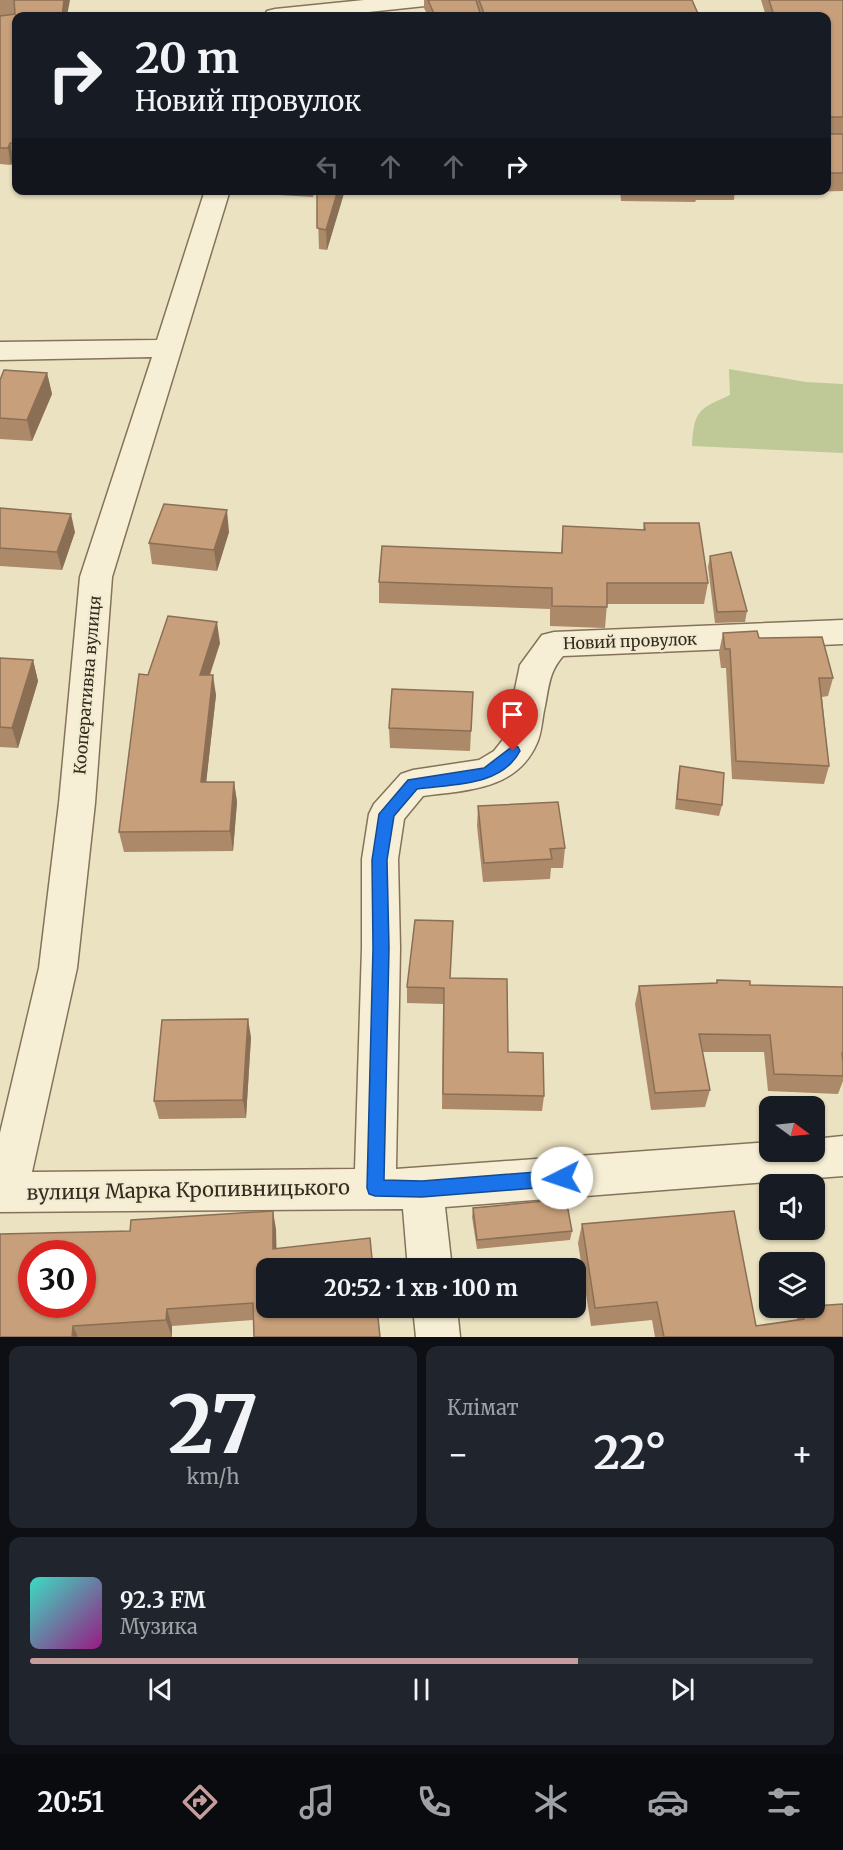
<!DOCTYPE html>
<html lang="uk">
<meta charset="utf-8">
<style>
:root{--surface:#171b24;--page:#20242c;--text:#f1f3f6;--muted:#9ea1a6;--line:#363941;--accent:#c59d9c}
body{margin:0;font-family:Merriweather,serif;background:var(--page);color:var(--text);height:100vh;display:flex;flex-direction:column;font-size:22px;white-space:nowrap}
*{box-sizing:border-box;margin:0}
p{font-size:20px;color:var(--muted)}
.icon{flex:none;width:33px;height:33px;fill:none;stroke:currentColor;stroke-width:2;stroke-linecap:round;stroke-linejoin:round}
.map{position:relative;height:1337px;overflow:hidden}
.drawer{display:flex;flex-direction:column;gap:9px;padding:9px;background:#0d0f14;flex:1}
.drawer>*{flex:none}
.hud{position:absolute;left:12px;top:12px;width:819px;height:183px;border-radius:12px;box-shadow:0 2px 4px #0004;background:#171b24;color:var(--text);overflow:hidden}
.needle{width:39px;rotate:105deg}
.buttons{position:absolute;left:759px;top:1096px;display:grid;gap:12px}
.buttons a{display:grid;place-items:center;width:66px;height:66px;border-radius:12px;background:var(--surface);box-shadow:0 2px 4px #0004;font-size:30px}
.speed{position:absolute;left:18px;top:1240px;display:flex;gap:12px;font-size:30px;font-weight:700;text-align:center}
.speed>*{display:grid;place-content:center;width:78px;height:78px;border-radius:50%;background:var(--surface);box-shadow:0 2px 4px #0004;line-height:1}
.speed .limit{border:9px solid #d22;background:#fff;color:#111}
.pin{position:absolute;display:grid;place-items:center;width:51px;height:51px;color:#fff;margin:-62px -26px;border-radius:50% 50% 50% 0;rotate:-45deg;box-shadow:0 0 6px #0007}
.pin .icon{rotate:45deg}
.me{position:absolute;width:66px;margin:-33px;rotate:266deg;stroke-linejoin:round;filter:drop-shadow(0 0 4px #0008)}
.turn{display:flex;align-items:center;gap:21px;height:126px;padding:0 24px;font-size:27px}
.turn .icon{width:78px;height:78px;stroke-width:2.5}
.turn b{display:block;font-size:42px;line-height:51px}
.lanes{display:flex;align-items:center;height:57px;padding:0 24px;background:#0003;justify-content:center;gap:30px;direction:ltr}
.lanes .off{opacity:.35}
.big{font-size:45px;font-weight:700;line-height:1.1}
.drawer .tile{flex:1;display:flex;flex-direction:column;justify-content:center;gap:9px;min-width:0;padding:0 21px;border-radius:12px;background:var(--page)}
.drawer .dial{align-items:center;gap:0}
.dial b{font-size:78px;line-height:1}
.song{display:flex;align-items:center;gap:18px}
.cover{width:72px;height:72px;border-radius:9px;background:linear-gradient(135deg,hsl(170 70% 55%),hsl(310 70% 35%))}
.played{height:6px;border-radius:3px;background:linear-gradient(90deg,var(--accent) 70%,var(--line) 70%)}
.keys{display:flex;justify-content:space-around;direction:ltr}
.heat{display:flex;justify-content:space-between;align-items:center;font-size:33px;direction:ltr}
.drawer .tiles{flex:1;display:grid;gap:9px;grid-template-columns:1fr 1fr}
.tile:last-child{grid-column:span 2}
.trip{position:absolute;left:256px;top:1258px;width:330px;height:60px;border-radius:12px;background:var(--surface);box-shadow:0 2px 4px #0004;font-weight:700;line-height:60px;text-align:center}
.menu{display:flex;height:96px;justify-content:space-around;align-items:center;background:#090b0e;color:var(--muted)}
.menu .icon{width:42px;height:42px}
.menu .selected{color:var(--accent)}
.menu b{font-size:27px;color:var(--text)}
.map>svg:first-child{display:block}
</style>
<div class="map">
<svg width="843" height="1337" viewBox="0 0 843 1337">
<rect width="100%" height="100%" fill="#ebe2c2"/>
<path fill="#bfc897" d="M729,369l77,13 37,2v69l-151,-7c2,-36 7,-37 38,-51z"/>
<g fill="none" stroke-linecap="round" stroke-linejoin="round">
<g stroke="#84735a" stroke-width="3">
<path id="minor" d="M364,0h72l-3,5 -8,1 -94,10h-67l3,-5 8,-2z
M205,190h25l-118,387 -17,226 -18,165 -45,204 323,-3 7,-221v-89l7,-45 5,-10 27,-30 12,-4 66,-10 15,-9 11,-14 15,-72 22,-30 12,-3 289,-12v24l-280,12c-14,16 -14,30 -18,50 -3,12 -3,26 -8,37 -20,47 -70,47 -114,53l-19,23 -6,40 2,89 -4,221 374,-27v10h44v-13l29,-3v40l-398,31 7,62h-44l-5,-60 -403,3v-79l39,-165 20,-165 21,-226 72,-220 -152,3v-18l157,-2z
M413,1308h44l3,29h-44z"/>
</g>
<use href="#minor" fill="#f7efd5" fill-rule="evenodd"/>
</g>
<path fill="#ab8969" d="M0,0h70l-54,16v144h-3l-2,5 -11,-1z
M424,0h268l7,16h-271l-4,-8z
M761,0h82v191l-39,1v-2h22v-174h-60z
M279,190h36l-2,7 -34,-2z
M317,190h28l-18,60 -8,-1z
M620,190h115l-1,10h-38l-1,2 -74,-1z
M47,373l5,21 -20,47 -32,-2v-59z
M0,508l75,24 -13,38 -62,-4z
M644,523l64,60 -4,21h-97l-2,24 -55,-2v-17l-171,-6v-21l182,-29 2,-27 80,4z
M229,532l-12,39 -65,-7 -3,-21z
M710,556l37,55 -2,11 -30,1 -7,-56z
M723,633l36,5 74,40 -5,18 -6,1 7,69 -5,18 -92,-5 -6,-111h-5l-2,-16z
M220,643l-10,32 6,20 -10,87h28l3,20 -4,49 -109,1 -5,-20 29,-157z
M0,658l33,2 5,21 -20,67 -18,-1z
M473,692l-3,59 -80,-3 -1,-20z
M680,766l42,39 -3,11 -44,-7 3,-32z
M478,806l87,42 -2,20h-12l-1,11 -67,3 -6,-56z
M453,921l-3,57 58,74 36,44 -2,15 -100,-2 1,-105 -36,-1v-16z
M717,980l33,5 93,2v94l-5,13 -70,-3 -4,-39h-62l8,38 -5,17 -54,3 -16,-106 4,-18 77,-3z
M251,1037l-5,81 -87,1 -5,-18z
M473,1208l99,23 -2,9 -93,9 -5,-32z
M582,1224l174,102 40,-5 6,-13h12l29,29h-188l-3,-17 -61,6 -13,-83z
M276,1229v19l-23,72 -81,6v11h-172z"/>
<path fill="#8b6f55" d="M64,0h6l-3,16h-5z
M10,143l3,17 -2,5 -3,-17z
M338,190h7l-18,60 -1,-20z
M47,373l5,21 -20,47 -5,-21z
M227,510l2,22 -12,39 -3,-21z
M71,514l4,18 -13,38 -5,-18z
M217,622l3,21 -17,52 -3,-20z
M33,660l5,21 -20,67 -6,-20z
M213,675l3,20 -12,107 -3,-20z
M234,782l3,20 -4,49 -3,-20z
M248,1019l3,18 -5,81 -3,-18z
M273,1211l3,18 1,38 -4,-18z
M167,1309l5,17v11l-6,-17z
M73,1326l5,11h-6z"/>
<path fill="#c79f7a" stroke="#8b6f55" stroke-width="1.5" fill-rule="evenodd" d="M14,0h50l-2,16h-46v127h-6l-2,5h-8v-132l15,-2z
M428,0h48l5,16h-46z
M479,0h213l7,16h-214z
M769,0h74v117h-15v17h15v39h-17v-157h-52z
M317,190h21l-12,40 -9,-2z
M4,370l43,3 -20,47 -27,-2v-38z
M164,504l63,6 -13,40 -65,-7z
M0,508l71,6 -14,38 -57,-4z
M644,523h55l9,60h-101v24l-55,-1v-18l-173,-6 3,-36 180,7 1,-27 82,4z
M731,552l16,59 -30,1 -7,-56z
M168,616l49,6 -17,53h13l-12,107h33l-4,49 -111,1 20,-158 9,1z
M757,631l2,7 63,-1 11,41h-14l10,88 -93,-5 -6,-112h-5l-2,-16z
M0,658l33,2 -21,68 -12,-1z
M392,689l81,3 -2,39 -82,-3z
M680,766l44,7 -2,32 -45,-6z
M558,802l7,46 -15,1 2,10 -68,4 -6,-57z
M415,920l38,1 -3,57 57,1 1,73 35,1 1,43 -101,-2 1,-106 -37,-1z
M717,980l33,1v4l93,2v66h-1l1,10v13l-69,-2 -4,-39 -71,-1 11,56 -55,3 -16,-107 78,-3z
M248,1019l-5,81 -89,1 8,-81z
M566,1199l6,32 -95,9 -4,-32z
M273,1211v38l97,-11 3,31h-106v39h110l3,29h-126l-1,-34 -86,6 -1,11 -93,6 -1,11h-72v-103l130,-3 1,-11zM32,1254h50v51h-50z
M734,1211l22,115 48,-7 -1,-11h11v-2l29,-2v33h-179l-7,-35 -62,6 -13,-84z"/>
<path fill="#1a73e8" stroke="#114b97" stroke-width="1.5" d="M513,746l5,1 2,4c-19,36 -68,33 -103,38l-23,27 -7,44 2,88 -5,232 38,1 140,-11 6,2 3,6 -3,6 -6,2 -140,11 -47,-1 -6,-2 -2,-6 6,-240 -1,-88 7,-46 29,-34 76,-12z"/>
<g text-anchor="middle" stroke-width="4.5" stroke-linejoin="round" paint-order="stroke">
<g font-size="16" fill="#352a1e" stroke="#f3ebd1">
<text transform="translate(630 641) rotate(-2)" y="6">Новий провулок</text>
<text transform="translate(87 685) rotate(-85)" y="6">Кооперативна вулиця</text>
</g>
<g font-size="20" fill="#352a1e" stroke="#f3ebd1">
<text transform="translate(188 1190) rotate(-1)" y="7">вулиця Марка Кропивницького</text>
</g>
</g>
</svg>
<div class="buttons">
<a><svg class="needle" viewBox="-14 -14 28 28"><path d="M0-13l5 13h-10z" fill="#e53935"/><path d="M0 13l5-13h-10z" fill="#9ea1a6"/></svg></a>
<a><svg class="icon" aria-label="sound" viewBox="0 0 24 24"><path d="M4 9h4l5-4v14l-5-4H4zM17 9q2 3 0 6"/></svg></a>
<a><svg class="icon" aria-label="layers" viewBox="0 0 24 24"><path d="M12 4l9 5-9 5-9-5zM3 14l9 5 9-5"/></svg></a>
</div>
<div class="speed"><div class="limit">30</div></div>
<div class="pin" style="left:513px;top:751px;background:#d93025"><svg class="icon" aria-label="arrive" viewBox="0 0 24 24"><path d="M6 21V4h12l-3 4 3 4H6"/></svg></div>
<svg class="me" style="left:562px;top:1178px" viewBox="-20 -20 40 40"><circle r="19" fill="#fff"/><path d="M0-13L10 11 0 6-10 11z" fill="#1a73e8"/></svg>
<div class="trip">20:52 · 1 хв · 100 m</div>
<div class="hud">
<div class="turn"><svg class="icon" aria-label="right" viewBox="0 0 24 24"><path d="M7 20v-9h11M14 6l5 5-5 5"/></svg><div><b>20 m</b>Новий провулок</div></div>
<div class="lanes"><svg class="icon off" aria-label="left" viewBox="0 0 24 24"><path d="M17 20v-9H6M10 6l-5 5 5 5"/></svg><svg class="icon off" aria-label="ahead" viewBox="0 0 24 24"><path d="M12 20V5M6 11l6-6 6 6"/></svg><svg class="icon off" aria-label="ahead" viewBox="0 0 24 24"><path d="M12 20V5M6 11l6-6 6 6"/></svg><svg class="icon" aria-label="right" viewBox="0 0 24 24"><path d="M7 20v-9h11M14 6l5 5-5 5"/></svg></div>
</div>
</div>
<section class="drawer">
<div class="tiles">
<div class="tile dial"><b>27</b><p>km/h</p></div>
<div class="tile"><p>Клімат</p>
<div class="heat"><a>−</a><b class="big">22°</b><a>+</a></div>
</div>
<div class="tile">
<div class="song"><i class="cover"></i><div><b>92.3 FM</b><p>Музика</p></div></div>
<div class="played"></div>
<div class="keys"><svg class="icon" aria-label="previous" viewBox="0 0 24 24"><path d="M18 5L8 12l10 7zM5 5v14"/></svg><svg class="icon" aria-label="pause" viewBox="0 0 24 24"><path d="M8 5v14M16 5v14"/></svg><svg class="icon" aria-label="next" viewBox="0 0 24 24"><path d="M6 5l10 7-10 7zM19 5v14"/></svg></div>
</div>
</div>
</section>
<nav class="menu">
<b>20:51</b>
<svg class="icon selected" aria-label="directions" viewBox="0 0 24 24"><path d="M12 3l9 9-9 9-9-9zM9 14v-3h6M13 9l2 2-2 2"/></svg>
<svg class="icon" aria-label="music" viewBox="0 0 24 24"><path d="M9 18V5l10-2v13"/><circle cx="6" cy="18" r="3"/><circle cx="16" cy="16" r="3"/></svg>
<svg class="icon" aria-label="phone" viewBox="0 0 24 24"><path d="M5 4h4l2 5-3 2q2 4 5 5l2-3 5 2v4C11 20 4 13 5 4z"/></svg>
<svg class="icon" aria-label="climate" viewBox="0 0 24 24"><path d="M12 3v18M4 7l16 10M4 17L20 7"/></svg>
<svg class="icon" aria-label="car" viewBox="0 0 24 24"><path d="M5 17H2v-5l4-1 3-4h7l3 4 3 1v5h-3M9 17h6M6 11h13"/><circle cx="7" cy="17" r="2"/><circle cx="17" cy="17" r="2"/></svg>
<svg class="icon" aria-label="filters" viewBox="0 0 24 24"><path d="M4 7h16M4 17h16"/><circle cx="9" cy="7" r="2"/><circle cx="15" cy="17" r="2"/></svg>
</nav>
